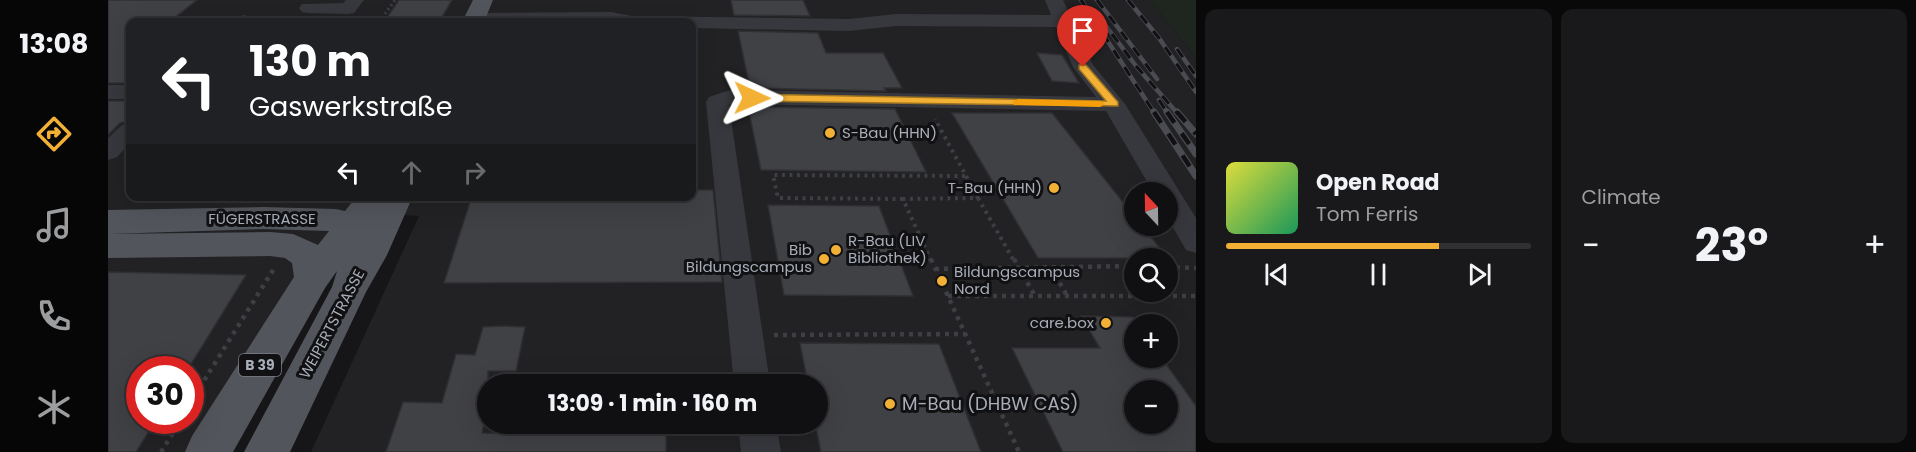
<!DOCTYPE html>
<meta charset="utf-8">
<style>
:root{--surface:#101012;--page:#19191b;--text:#f1f3f6;--muted:#9c9d9f;--line:#303032;--accent:#f2b134}
body{margin:0;font-family:Poppins,sans-serif;background:var(--page);color:var(--text);height:100vh;display:flex;flex-direction:column;font-size:22px;white-space:nowrap}
*{box-sizing:border-box;margin:0}
p{font-size:20px;color:var(--muted)}
.icon{flex:none;width:33px;height:33px;fill:none;stroke:currentColor;stroke-width:2;stroke-linecap:round;stroke-linejoin:round}
.map{position:relative;flex:1;overflow:hidden}
.panel{display:flex;flex-direction:column;gap:9px;padding:9px;background:#09090a;width:720px}
.panel>*{flex:none}
.top-card{position:absolute;left:18px;top:18px;width:570px;height:183px;border-radius:12px;box-shadow:0 6px 24px #0002,0 0 0 2px var(--line);background:#202124;color:#fff;overflow:hidden}
.needle{width:39px;rotate:338deg}
.controls{position:absolute;left:1016px;top:182px;display:grid;gap:12px}
.controls a{display:grid;place-items:center;width:54px;height:54px;border-radius:50%;background:var(--surface);box-shadow:0 6px 24px #0002,0 0 0 2px var(--line);font-size:30px}
.speed{position:absolute;left:18px;top:356px;display:flex;gap:12px;font-size:30px;font-weight:700;text-align:center}
.speed>*{display:grid;place-content:center;width:78px;height:78px;border-radius:50%;background:var(--surface);box-shadow:0 6px 24px #0002,0 0 0 2px var(--line);line-height:1}
.speed .limit{border:9px solid #d22;background:#fff;color:#111}
.pin{position:absolute;display:grid;place-items:center;width:51px;height:51px;color:#fff;margin:-62px -26px;border-radius:50% 50% 50% 0;rotate:-45deg;box-shadow:0 0 6px #0007}
.pin .icon{rotate:45deg}
.me{position:absolute;width:66px;margin:-33px;rotate:91deg;stroke-linejoin:round;filter:drop-shadow(0 0 4px #0008)}
.turn{display:flex;align-items:center;gap:21px;height:126px;padding:0 24px;font-size:27px}
.turn .icon{width:78px;height:78px;stroke-width:2.5}
.turn b{display:block;font-size:42px;line-height:51px}
.lanes{display:flex;align-items:center;height:57px;padding:0 24px;background:#0003;justify-content:center;gap:30px;direction:ltr}
.lanes .off{opacity:.35}
.big{font-size:45px;font-weight:700;line-height:1.1}
.panel .card{flex:1;display:flex;flex-direction:column;justify-content:center;gap:9px;min-width:0;padding:0 21px;border-radius:12px;background:var(--page)}
.song{display:flex;align-items:center;gap:18px}
.cover{width:72px;height:72px;border-radius:9px;background:linear-gradient(135deg,hsl(60 70% 55%),hsl(150 70% 35%))}
.played{height:6px;border-radius:3px;background:linear-gradient(90deg,var(--accent) 70%,var(--line) 70%)}
.keys{display:flex;justify-content:space-around;direction:ltr}
.heat{display:flex;justify-content:space-between;align-items:center;font-size:33px;direction:ltr}
.panel .tiles{flex:1;display:grid;gap:9px;grid-template-columns:repeat(2,1fr)}
.trip{position:absolute;left:369px;top:374px;width:351px;height:60px;border-radius:30px;background:var(--surface);box-shadow:0 6px 24px #0002,0 0 0 2px var(--line);font-weight:700;line-height:60px;text-align:center}
main{display:flex;flex:1;min-height:0}
.dock{display:flex;flex-direction:column;width:108px;justify-content:space-around;align-items:center;background:#060607;color:var(--muted)}
.dock .icon{width:42px;height:42px}
.dock .on{color:var(--accent)}
.dock b{font-size:27px;color:var(--text)}
.map>svg:first-child{display:block}
</style>
<main>
<nav class="dock">
<b>13:08</b>
<svg class="icon on" aria-label="directions" viewBox="0 0 24 24"><path d="M12 3l9 9-9 9-9-9zM9 14v-3h6M13 9l2 2-2 2"/></svg>
<svg class="icon" aria-label="music" viewBox="0 0 24 24"><path d="M9 18V5l10-2v13"/><circle cx="6" cy="18" r="3"/><circle cx="16" cy="16" r="3"/></svg>
<svg class="icon" aria-label="phone" viewBox="0 0 24 24"><path d="M5 4h4l2 5-3 2q2 4 5 5l2-3 5 2v4C11 20 4 13 5 4z"/></svg>
<svg class="icon" aria-label="climate" viewBox="0 0 24 24"><path d="M12 3v18M4 7l16 10M4 17L20 7"/></svg>
</nav>
<div class="map">
<svg width="1088" height="452" viewBox="0 0 1088 452">
<rect width="100%" height="100%" fill="#161618"/>
<path fill="#222225" fill-rule="evenodd" d="M0,0h1042l46,58v394h-885l108,-236 -74,-5 -134,241h-103zM22,22h562v174h-562zM1026,192h33v33h-33zM1026,258h33v33h-33zM1026,324h33v33h-33zM32,369h50v51h-50zM380,384h330v39h-330zM1026,390h33v33h-33z"/>
<path fill="#1e261f" d="M1042,0h46v58z"/>
<path fill="#404145" stroke="#303034" stroke-width="1.5" fill-rule="evenodd" d="M0,0h89l-28,22h-39v61h-22z
M291,0h53l-13,22h-55z
M623,0h72l7,16 -76,-1z
M630,31l80,2 8,20h57l19,35h-18l2,3 -136,-3z
M929,53l25,2 17,28 -27,-2z
M0,101h22v20l-10,2 -12,12z
M646,107l141,2 31,63 -165,-2 -12,-58h6z
M844,113h100l82,103v9h7l27,33h-130z
M584,190h21l9,92 -278,1 28,-87h220z
M660,205l111,1 34,90 -129,-1z
M0,272l138,3 -58,94h-48v51h16l-20,32h-28z
M973,316l52,1 5,7h-4v33h27l35,49v46h-133l-51,-104h88zM1026,390h33v33h-33z
M395,326l22,1 -9,44h-28v34l-6,28 60,1 1,-7 68,1 -1,6 56,1v17h-280l17,-50 39,1 14,-49 19,1 8,-28z
M692,343l139,1 42,108h-160l-6,-29h3v-39h-10z"/>
<g fill="none" stroke-linecap="round" stroke-linejoin="round">
<path stroke="#3d3f44" stroke-width="3" stroke-dasharray="2 3" stroke-linecap="butt" d="M271,22l16,-22"/>
<path stroke="#3d3f44" stroke-width="4" stroke-dasharray="3 4.5" stroke-linecap="butt" d="M870,198l36,63
M795,199l-125,-1 -5,-23 193,1
M823,261l-28,-62 75,-1 -43,-79"/>
<path stroke="#3d3f44" stroke-width="4.5" stroke-dasharray="4 5" stroke-linecap="butt" d="M823,259l88,193
M906,259l21,37
M943,267l16,29
M1017,267l9,12
M1059,267l29,1
M827,269l199,-3
M840,296h248
M666,335l191,-1
M82,403l85,-136
M53,452l20,-32"/>
<path fill="#37383d" fill-rule="evenodd" d="M238,0h18l-10,13 -6,1 -40,-1 -6,-1 -3,-4 3,-4 41,-1z
M937,0h18l30,65 32,39 71,114v35l-10,-3 -19,-33v-25h-14l-47,-81 -373,-7 -4,1 41,279h-36l-28,-282 3,-5 21,-7 366,7 -23,-30 -17,-40 -160,-1 -47,5 -157,-3v-6h-224l-2,-3 2,-4 7,-2 136,-1 21,4 217,3 47,-5 155,1z
M136,15l7,2 1,5h-19l2,-4z
M0,85h22v14h-22z
M22,123v20l-13,14 -9,3v-22l14,-13z
M630,423h38l5,29h-40z"/>
<path fill="#53555c" fill-rule="evenodd" d="M365,0h20l-9,22h-22z
M249,196h56l-26,59 -21,37 -76,160h-46l88,-165 5,-16 -12,17 -92,164h-48l7,-16 102,-159 -2,-14 -7,-5 -15,-2 -162,2v-24l162,-2 23,2 25,11 11,-14 -66,-2 -155,5v-24l155,-3 73,2 9,2z"/>
<g stroke="#4a4c52" stroke-width="4.5">
<path id="rail-far1" d="M973,0l74,114
M989,0l60,79
M1020,0l31,38 37,54
M992,18l36,48 42,48
M1069,49l19,27
M1051,100l9,14"/>
</g>
<g stroke="#4a4c52" stroke-width="7">
<path id="rail" d="M1046,112l42,64
M1059,112l29,42
M1069,112l19,22"/>
</g>
<use href="#rail-far1" stroke="#111113" stroke-width="3" stroke-dasharray="10" stroke-linecap="butt"/>
<use href="#rail" stroke="#111113" stroke-width="4.5" stroke-dasharray="13" stroke-linecap="butt"/>
</g>
<path fill="#f2b134" stroke="#9d7322" stroke-width="1.5" d="M971,65h7l32,37v4l-366,-5 -6,-3 6,-4 354,7 -27,-32z"/>
<path fill="#f59e0b" d="M910,99l82,2 5,3 -5,3 -86,-2 -2,-3z"/>
<g fill="#f2b134" stroke="#111113" stroke-width="2">
<circle cx="722" cy="133" r="6"/>
<circle cx="946" cy="188" r="6"/>
<circle cx="728" cy="250" r="6"/>
<circle cx="716" cy="259" r="6"/>
<circle cx="834" cy="281" r="6"/>
<circle cx="998" cy="323" r="6"/>
<circle cx="782" cy="404" r="6"/>
</g>
<g text-anchor="middle" stroke-width="6" stroke-linejoin="round" paint-order="stroke">
<rect fill="#111113" stroke="#7b7e86" stroke-width="1.5" x="131" y="354" width="42" height="22" rx="4.5"/>
<g font-size="14" font-weight="bold" fill="#a8adb8">
<text x="152" y="370">B 39</text>
</g>
<g font-size="15" fill="#a8adb8" stroke="#111113" text-anchor="start">
<text x="734" y="138">S-Bau (HHN)</text>
<text x="934" y="193" text-anchor="end">T-Bau (HHN)</text>
<text x="740" y="246">R-Bau (LIV<tspan x="740" dy="17">Bibliothek)</tspan></text>
<text x="704" y="255" text-anchor="end">Bib<tspan x="704" dy="17">Bildungscampus</tspan></text>
<text x="846" y="277">Bildungscampus<tspan x="846" dy="17">Nord</tspan></text>
<text x="986" y="328" text-anchor="end">care.box</text>
</g>
<g font-size="15" fill="#a8adb8" stroke="#111113">
<text x="154" y="224">FÜGERSTRASSE</text>
<text transform="translate(224 324) rotate(-62)" y="5">WEIPERTSTRASSE</text>
</g>
<g font-size="18" fill="#a8adb8" stroke="#111113" text-anchor="start">
<text x="794" y="410">M-Bau (DHBW CAS)</text>
</g>
</g>
</svg>
<div class="controls">
<a><svg class="needle" viewBox="-14 -14 28 28"><path d="M0-13l5 13h-10z" fill="#e53935"/><path d="M0 13l5-13h-10z" fill="#9c9d9f"/></svg></a>
<a><svg class="icon" aria-label="search" viewBox="0 0 24 24"><circle cx="10" cy="10" r="6"/><path d="M15 15l6 6"/></svg></a>
<a>+</a>
<a>−</a>
</div>
<div class="speed"><div class="limit">30</div></div>
<div class="pin" style="left:975px;top:67px;background:#d93025"><svg class="icon" aria-label="arrive" viewBox="0 0 24 24"><path d="M6 21V4h12l-3 4 3 4H6"/></svg></div>
<svg class="me" style="left:644px;top:98px" viewBox="-20 -20 40 40"><path d="M0-17L14 15 0 8-14 15z" fill="#f2b134" stroke="#fff" stroke-width="4"/></svg>
<div class="trip">13:09 · 1 min · 160 m</div>
<div class="top-card">
<div class="turn"><svg class="icon" aria-label="left" viewBox="0 0 24 24"><path d="M17 20v-9H6M10 6l-5 5 5 5"/></svg><div><b>130 m</b>Gaswerkstraße</div></div>
<div class="lanes"><svg class="icon" aria-label="left" viewBox="0 0 24 24"><path d="M17 20v-9H6M10 6l-5 5 5 5"/></svg><svg class="icon off" aria-label="ahead" viewBox="0 0 24 24"><path d="M12 20V5M6 11l6-6 6 6"/></svg><svg class="icon off" aria-label="right" viewBox="0 0 24 24"><path d="M7 20v-9h11M14 6l5 5-5 5"/></svg></div>
</div>
</div>
<section class="panel">
<div class="tiles">
<div class="card">
<div class="song"><i class="cover"></i><div><b>Open Road</b><p>Tom Ferris</p></div></div>
<div class="played"></div>
<div class="keys"><svg class="icon" aria-label="previous" viewBox="0 0 24 24"><path d="M18 5L8 12l10 7zM5 5v14"/></svg><svg class="icon" aria-label="pause" viewBox="0 0 24 24"><path d="M8 5v14M16 5v14"/></svg><svg class="icon" aria-label="next" viewBox="0 0 24 24"><path d="M6 5l10 7-10 7zM19 5v14"/></svg></div>
</div>
<div class="card"><p>Climate</p>
<div class="heat"><a>−</a><b class="big">23°</b><a>+</a></div>
</div>
</div>
</section>
</main>
